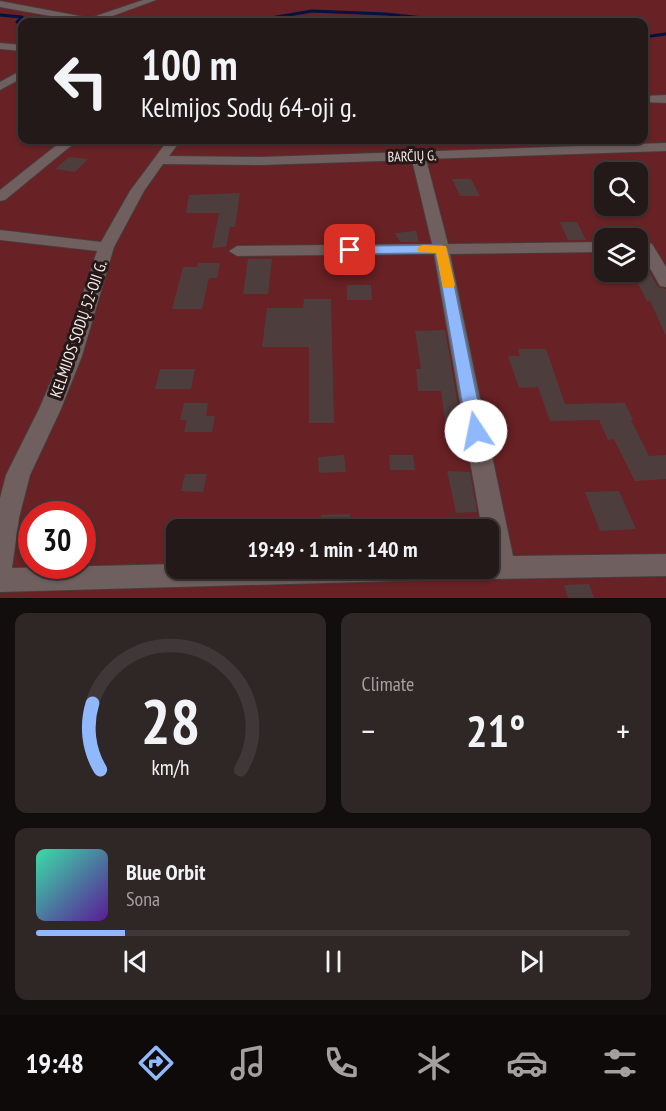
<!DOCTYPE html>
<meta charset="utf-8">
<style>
:root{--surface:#231919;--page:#2f2626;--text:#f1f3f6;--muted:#a3a0a2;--line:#403838;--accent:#8fb8fd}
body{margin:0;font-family:"PT Sans Narrow",sans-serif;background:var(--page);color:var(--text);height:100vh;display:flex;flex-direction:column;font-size:22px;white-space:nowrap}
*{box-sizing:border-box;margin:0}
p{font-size:20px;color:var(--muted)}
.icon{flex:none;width:33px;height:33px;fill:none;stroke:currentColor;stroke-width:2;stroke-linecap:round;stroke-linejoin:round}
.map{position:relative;height:598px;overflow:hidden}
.details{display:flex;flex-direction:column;gap:15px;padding:15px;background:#130e0e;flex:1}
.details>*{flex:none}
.guide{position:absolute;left:18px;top:18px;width:630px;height:126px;border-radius:12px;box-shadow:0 2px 4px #0004,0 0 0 2px var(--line);background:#231919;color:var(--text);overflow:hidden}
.fabs{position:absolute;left:594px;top:162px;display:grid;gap:12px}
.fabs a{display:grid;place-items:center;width:54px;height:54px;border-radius:12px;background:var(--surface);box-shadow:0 2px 4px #0004,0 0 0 2px var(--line);font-size:30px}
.speed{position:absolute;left:18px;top:501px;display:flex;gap:12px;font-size:30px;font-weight:700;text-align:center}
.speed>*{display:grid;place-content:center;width:78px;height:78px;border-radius:50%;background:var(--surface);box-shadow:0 2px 4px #0004,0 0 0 2px var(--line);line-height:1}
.speed .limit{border:9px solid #d22;background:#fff;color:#111}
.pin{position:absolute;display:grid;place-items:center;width:51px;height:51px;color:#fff;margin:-26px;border-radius:12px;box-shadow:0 3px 9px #0006}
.me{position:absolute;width:66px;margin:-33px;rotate:349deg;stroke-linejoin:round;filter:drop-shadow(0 0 4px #0008)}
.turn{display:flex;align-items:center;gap:21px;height:126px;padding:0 24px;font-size:27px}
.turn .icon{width:78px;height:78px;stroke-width:2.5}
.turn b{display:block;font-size:42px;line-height:51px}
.big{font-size:45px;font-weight:600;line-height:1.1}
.details .card{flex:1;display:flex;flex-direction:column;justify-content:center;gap:9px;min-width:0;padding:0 21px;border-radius:12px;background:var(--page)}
.details .dial{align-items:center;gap:0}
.dial svg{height:156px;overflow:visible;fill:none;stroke:var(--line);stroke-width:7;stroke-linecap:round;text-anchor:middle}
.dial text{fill:var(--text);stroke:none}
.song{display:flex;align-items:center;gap:18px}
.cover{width:72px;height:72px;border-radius:9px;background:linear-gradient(135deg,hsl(160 70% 55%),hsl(270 70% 35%))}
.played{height:6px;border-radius:3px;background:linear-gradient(90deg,var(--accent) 15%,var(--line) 15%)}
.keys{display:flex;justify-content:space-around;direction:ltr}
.heat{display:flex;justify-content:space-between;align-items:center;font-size:33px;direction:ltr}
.details .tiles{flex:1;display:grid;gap:15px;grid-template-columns:1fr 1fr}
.card:last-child{grid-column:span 2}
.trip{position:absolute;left:166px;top:519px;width:333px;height:60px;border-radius:12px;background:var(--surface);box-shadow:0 2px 4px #0004,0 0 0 2px var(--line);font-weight:600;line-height:60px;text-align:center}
.menu{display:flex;height:96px;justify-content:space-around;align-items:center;background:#0e0a0a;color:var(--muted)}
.menu .icon{width:42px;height:42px}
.menu .current{color:var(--accent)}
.menu b{font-size:27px;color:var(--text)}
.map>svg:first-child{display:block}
</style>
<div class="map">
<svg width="666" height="598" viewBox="0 0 666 598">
<rect width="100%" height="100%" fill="#2f2121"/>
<path fill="#682124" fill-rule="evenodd" d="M0,0h666v598h-666zM22,22h622v118h-622zM604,172h34v34h-34zM604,238h34v34h-34zM32,514h50v52h-50zM177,530h312v38h-312z"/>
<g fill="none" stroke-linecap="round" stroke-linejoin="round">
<path stroke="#001241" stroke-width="3" d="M0,15l22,2 -5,5 5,1
M185,22l86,-4 41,-7 74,3 74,8
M644,37l22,-3"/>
</g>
<path fill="#4d3e3d" d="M69,157l19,2 -13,13 -20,-3z
M452,179h19l9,17h-20z
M240,193l-5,34h-5l-4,20 -14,1 7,-35h-33l3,-18z
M560,222h17l9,18h-18z
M416,231l3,11h-19l-5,-9z
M338,257h16l1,14h-16z
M248,259h24l-4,35h-25z
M198,263h22l-3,15h-8l-7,31h-30l11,-42h14z
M638,266h8l12,21 8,2v47l-16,-35h-3l-15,-29h6z
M347,285h24l1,15h-25z
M304,299h27l3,124h-25v-76h-47l5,-39h36z
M445,330l17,98h-16l-5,-37h-23l-2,-22h5l-6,-38z
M518,349h28l19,55 60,-1 8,17h-2l18,36 17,-1v24l-31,2 -21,-42 -6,1 -9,-20 -49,1 -12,-34 -19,1 -11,-32h12z
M160,369h35l-4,20h-36z
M184,403h24l-2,13h9l-3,16h-28l3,-12h-7z
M344,455l2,17 -27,1 -1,-16z
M389,455h24l2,15h-25z
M447,471l23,1 7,40 -21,1z
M185,474h22l-4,18 -22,-1z
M619,491l17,38 -36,2 -15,-39z
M350,514l2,16h-30l-1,-15z
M589,584l5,14h-26l-4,-13z"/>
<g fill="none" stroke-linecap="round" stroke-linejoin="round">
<g stroke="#473c3c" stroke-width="2">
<path id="street" d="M143,0h13l-60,22h-12l-84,-15v-6l90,17z
M0,43l22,2v6l-22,-2z
M22,70v8l-22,12v-8z
M666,95v8l-22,-1v-6z
M63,140h15l-73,60 -5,1v-11z
M168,140h13l-12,16 92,1 405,-14v8l-240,8 22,85 156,-2v10l-154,2 63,302 153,-2v22l-175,3 -9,-3 -4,-8h11v-38h-7l-48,-276 -197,2 -8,-5 8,-5 195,-2 -20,-84 -151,5 -98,-1 -19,27 -30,56 -32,109 -21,53 -31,66 -11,43 -7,50 165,-4v4h300l-4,8 -9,3 -464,13v-94l6,-23 33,-66 23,-53 35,-105 -97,-11v-10l101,12 29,-51z
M646,242l6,2 14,23v20l-6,-1 -22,-39z"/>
</g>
<use href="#street" fill="#6f5f5e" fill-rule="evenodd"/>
</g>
<path fill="#8fb8fd" stroke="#5d78a4" stroke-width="1.5" d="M441,245l6,4 37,182 -2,4h-12l-3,-4 -31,-178 -86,1 -6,-4 6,-4z"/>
<path fill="#f59e0b" d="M423,245l23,1 9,39 -2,3h-10l-7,-35 -17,-1 -2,-3 2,-3z"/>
<g text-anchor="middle" stroke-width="6" stroke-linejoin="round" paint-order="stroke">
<g font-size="14" fill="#f5eceb" stroke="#251817">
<text transform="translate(412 156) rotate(-2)" y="5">BARČIŲ G.</text>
</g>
<g font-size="16" fill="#f5eceb" stroke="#251817">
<text transform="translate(78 329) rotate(-71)" y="6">KELMIJOS SODŲ 52-OJI G.</text>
</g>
</g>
</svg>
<div class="fabs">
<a><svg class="icon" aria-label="search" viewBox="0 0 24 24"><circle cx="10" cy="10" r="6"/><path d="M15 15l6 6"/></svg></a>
<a><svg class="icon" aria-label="layers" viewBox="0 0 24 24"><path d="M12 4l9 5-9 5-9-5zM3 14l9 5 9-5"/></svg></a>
</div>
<div class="speed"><div class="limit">30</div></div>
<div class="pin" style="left:350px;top:250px;background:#d93025"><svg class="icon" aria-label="arrive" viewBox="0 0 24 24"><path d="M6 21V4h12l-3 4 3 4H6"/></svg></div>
<svg class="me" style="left:476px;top:431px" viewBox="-20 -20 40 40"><circle r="19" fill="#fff"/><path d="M0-13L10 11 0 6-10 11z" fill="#8fb8fd"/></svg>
<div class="trip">19:49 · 1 min · 140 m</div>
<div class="guide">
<div class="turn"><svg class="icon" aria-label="left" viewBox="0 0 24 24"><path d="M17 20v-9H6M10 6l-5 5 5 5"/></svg><div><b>100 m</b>Kelmijos Sodų 64-oji g.</div></div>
</div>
</div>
<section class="details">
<div class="tiles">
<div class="card dial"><svg viewBox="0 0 100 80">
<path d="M14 69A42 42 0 1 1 86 69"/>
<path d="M14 69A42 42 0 0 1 10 35" stroke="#8fb8fd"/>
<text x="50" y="56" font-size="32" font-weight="700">28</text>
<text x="50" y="72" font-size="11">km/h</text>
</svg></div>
<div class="card"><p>Climate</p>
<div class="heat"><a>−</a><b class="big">21°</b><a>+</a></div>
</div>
<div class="card">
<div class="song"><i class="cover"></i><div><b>Blue Orbit</b><p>Sona</p></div></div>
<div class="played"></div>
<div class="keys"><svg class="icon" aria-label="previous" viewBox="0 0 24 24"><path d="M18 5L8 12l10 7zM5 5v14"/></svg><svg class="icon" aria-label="pause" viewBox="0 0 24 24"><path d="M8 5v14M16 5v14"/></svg><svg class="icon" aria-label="next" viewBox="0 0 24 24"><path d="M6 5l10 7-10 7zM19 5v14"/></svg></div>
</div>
</div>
</section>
<nav class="menu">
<b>19:48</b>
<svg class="icon current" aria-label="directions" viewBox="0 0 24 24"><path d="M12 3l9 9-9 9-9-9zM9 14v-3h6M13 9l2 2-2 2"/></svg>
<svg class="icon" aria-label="music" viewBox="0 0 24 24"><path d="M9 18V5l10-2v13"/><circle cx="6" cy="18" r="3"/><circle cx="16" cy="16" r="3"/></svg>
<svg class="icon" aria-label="phone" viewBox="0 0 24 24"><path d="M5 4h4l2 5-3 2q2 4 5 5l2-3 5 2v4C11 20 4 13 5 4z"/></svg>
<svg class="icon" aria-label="climate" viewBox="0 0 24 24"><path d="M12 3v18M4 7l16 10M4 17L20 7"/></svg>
<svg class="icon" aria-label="car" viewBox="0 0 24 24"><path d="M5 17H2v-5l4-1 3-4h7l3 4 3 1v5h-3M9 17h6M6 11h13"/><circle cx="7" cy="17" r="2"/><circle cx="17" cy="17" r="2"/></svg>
<svg class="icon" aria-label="filters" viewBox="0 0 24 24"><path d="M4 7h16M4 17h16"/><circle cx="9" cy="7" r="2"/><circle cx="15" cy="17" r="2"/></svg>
</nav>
